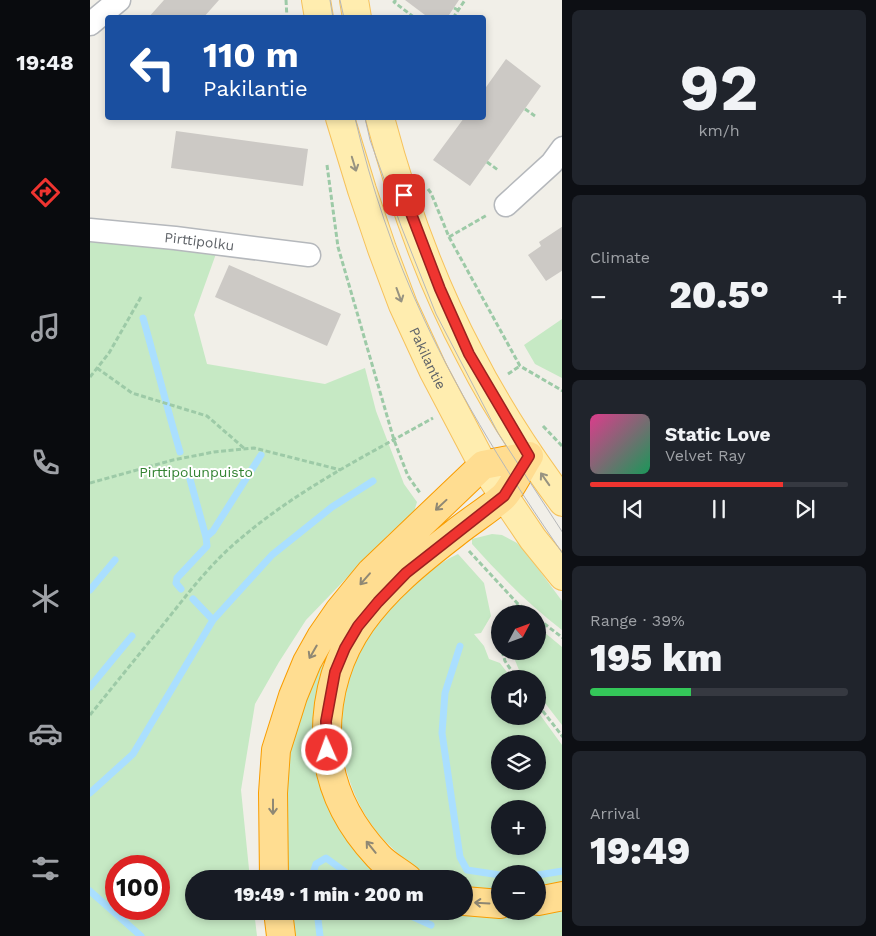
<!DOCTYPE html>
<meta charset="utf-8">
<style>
:root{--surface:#171b24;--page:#20242c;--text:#f1f3f6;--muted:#9ea1a6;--line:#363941;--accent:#ef3430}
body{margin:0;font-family:"Work Sans",sans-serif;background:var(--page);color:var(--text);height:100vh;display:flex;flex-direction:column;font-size:19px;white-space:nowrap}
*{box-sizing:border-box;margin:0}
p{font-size:16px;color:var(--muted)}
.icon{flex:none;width:28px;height:28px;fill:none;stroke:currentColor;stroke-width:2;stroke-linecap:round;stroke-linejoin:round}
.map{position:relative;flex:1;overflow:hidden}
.side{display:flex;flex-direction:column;gap:10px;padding:10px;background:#0d0f14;width:314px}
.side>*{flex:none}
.banner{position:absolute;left:15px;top:15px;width:381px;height:105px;border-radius:5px;box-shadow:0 2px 8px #0003;background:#1a4fa0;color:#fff;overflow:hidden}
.needle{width:32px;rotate:49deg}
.tools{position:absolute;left:401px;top:605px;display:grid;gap:10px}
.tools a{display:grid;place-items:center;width:55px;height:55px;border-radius:50%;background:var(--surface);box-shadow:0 2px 8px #0003;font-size:25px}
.speed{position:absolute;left:15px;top:855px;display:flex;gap:10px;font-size:25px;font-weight:700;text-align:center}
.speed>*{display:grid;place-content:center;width:65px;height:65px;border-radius:50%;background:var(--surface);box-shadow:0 2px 8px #0003;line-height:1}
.speed .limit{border:8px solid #d22;background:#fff;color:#111}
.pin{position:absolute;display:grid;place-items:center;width:42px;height:42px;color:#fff;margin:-21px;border-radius:10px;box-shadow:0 2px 8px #0006}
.me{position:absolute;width:55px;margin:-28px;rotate:358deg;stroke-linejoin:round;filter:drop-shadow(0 0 4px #0008)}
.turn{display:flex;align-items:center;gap:18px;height:105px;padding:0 15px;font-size:22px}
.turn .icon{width:65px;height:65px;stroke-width:2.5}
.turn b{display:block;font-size:35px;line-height:42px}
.big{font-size:38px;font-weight:800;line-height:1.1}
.side .tile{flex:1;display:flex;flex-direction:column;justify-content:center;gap:8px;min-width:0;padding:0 18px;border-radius:8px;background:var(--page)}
.side .dial{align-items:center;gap:0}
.dial b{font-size:65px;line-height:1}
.song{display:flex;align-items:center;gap:15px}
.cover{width:60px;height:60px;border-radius:8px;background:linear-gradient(135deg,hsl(330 70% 55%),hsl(150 70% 35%))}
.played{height:5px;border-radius:2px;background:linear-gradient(90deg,var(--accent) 75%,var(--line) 75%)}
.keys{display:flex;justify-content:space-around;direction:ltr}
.heat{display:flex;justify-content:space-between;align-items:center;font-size:28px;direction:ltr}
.charge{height:8px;border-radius:4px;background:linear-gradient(90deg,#34c759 39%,var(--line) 0)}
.trip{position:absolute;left:95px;top:870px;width:288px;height:50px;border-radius:25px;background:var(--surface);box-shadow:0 2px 8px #0003;font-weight:800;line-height:50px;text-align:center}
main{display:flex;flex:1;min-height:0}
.tab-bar{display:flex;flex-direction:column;width:90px;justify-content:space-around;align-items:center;background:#090b0e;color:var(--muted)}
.tab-bar .icon{width:35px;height:35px}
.tab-bar .on{color:var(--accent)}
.tab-bar b{font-size:22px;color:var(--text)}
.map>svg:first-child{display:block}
</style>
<main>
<nav class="tab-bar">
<b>19:48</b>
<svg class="icon on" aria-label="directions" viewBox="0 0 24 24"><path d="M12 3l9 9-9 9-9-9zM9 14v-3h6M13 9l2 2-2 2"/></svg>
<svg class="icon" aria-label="music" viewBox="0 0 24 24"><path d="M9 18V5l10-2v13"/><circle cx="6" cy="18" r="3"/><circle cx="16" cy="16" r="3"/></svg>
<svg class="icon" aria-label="phone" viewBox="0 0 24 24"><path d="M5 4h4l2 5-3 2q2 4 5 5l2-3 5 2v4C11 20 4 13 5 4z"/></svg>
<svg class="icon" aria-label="climate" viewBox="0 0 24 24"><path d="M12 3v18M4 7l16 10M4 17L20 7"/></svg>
<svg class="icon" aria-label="car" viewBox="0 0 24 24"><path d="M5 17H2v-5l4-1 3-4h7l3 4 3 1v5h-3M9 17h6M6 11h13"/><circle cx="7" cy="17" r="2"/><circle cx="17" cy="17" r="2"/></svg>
<svg class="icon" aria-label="filters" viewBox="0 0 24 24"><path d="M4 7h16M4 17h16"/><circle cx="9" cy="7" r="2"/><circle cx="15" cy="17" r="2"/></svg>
</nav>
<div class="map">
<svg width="473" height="936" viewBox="0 0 473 936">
<rect width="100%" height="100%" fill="#f1efe8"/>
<path fill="#c6e9c4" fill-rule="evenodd" d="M0,242l127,9 -23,64 13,49 118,20 40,-16 11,43 28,73 13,18 -3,10 -26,23 -82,85 -27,42 -24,42 -14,86 9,89h-56v32h60l3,25h-167zM26,866h43v43h-43z
M472,319v59l-27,-14 -11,-19z
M402,534l10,1 15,8 8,8 37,50v29c-33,-25 -62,-55 -90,-86v-5z
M368,554l26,29 7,33 -10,17 -7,1 10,12 5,13 11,4 12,16h-12v37h38v-4l24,33v139l-24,5v-15h-38v17l-36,-5v-7c-8,0 -16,1 -23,0 -18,-3 -41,-23 -53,-35 -45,-44 -62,-125 -34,-183 12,-24 29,-44 47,-64 17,-17 35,-33 57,-43zM410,744h38v37h-38zM410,809h38v37h-38z
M448,627l24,20v78l-24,-31v-15h-13l-6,-9 -7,-17 -1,-2h27z
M229,663l7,4 -9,46 74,166h-102c-4,-55 -7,-112 10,-166 5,-17 13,-34 20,-50z
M472,905v31h-267l-2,-25h245z"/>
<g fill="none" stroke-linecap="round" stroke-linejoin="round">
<path stroke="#aadfff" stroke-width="7" d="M53,318c13,45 24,90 37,134
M116,537l7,-6 48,-76
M91,589l-5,-6 1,-5 30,-32 -1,-9 -18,-65
M0,590l25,-30
M103,599l20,21
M370,646l-15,47 -3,40 18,124 7,13 33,5
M0,687l42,-51
M0,793l43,-39 80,-134 59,-65 60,-48 41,-26
M448,875l25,-4
M223,879v-6l3,-9 10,-6 29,21
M0,891l51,45
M227,911l3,25
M310,911l31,14"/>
</g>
<path fill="#ccc9c5" d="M74,0h55l-16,18h-55z
M315,0h54l-12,18h-18z
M416,59l35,27 -71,100 -37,-26 31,-42h20v-28z
M86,131l132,18 -5,37 -132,-18z
M473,226v44l-17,11 -18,-26 13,-9 -2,-4z
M139,265l112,49 -14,32 -112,-49z"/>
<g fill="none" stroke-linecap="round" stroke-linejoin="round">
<g stroke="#b5b8bc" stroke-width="25">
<g id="minor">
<path d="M0,24l29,-24"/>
<path d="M416,205l46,-42 11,-15"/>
<path id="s1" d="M0,230l85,8 134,17"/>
</g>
</g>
<g stroke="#f6c25c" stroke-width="30">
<g id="major">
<path d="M226,0l3,18"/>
<path d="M264,0l3,18"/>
<path id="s2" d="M250,118l22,72 20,59 21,56 30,65 50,95 50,74 30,37"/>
<path d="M290,118c21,79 51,164 90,237 26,51 58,100 93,147"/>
</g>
</g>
<g stroke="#f99d00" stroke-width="30">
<path id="highway" d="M184,879l-1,-86 3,-43 17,-54 14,-34 14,-25 18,-26 32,-39 112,-107 46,-9
M318,879c-10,-8 -22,-14 -30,-23 -29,-31 -49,-69 -51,-112 -4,-101 53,-153 127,-210 16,-13 34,-24 49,-37 8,-7 19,-31 26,-41
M374,901l36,3
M448,901l25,-5
M188,911l3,25"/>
</g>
<path stroke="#9dcaa7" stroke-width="3" stroke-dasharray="5 2.5" stroke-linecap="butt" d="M196,0l1,18
M306,0l-2,2 21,16
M364,8l4,2
M363,18l12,-18
M435,109l10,7
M397,162l11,8
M237,165l11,82 56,193 14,36 12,17
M338,189l3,4 18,44 71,129 43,25
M359,237l38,-22
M7,368l35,25 75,23 38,33
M418,374l12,-8
M0,377l19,-24 32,-56
M453,426l20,21
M0,483l83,-23 41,-8 40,-4 87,22
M379,551l49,53 13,10
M422,614l6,-10
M448,619l25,19
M412,651l3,10 12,18
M448,705l25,32
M0,715c25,-31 51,-63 76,-94 23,-29 46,-59 74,-82 57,-49 127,-84 193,-121"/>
<use href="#minor" stroke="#fff" stroke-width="22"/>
<use href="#major" stroke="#ffedaf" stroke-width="28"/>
<use href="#highway" stroke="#ffdd91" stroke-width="28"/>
<path stroke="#b6b7b8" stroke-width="1" d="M240,0l3,18
M250,0l4,18
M265,118c16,68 39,137 69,201 38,82 87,160 139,235
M275,118l5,22 31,86 35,88 62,119 65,100"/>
</g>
<defs><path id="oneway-shaft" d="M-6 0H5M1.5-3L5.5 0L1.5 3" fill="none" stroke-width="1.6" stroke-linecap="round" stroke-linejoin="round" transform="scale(1.25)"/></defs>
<g stroke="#979381">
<use href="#oneway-shaft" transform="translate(264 164) rotate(73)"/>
<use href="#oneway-shaft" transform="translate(309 295) rotate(70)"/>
<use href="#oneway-shaft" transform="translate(455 479) rotate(-125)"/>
</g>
<g stroke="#8f8874">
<use href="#oneway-shaft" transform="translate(351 505) rotate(137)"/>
<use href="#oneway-shaft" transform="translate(275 579) rotate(131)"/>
<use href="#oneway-shaft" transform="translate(223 652) rotate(120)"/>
<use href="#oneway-shaft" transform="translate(183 807) rotate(90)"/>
<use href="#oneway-shaft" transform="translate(281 847) rotate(-129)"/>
<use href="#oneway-shaft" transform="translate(392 903) rotate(-177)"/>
</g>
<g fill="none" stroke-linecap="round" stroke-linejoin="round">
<g stroke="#9b221f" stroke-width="12">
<path id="route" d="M237,750l-1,-29 9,-49 10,-24 13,-22 20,-24 28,-29 98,-77 25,-40 -60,-102 -29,-65 -36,-94"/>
</g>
<use href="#route" stroke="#ef3430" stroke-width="9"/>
</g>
<g text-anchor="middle" stroke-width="4" stroke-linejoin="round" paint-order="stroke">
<g font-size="14" fill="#5f6368" stroke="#fff">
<text dy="5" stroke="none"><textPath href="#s1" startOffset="110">Pirttipolku</textPath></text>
<text dy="5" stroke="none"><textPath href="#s2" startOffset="256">Pakilantie</textPath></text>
</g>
<g font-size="14" fill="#338332" stroke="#fff">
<text x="106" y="477">Pirttipolunpuisto</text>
</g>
</g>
</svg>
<div class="tools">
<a><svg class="needle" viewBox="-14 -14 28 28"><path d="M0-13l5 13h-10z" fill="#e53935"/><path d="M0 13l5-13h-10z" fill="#9ea1a6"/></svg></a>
<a><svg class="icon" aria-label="sound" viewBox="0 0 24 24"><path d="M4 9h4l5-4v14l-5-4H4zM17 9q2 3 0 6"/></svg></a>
<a><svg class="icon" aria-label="layers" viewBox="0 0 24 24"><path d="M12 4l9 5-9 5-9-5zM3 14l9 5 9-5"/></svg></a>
<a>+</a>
<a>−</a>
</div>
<div class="speed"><div class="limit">100</div></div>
<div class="pin" style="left:314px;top:195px;background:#d93025"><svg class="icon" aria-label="arrive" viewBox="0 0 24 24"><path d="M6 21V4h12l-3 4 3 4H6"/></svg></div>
<svg class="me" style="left:237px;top:750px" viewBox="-20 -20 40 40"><circle r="17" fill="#ef3430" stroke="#fff" stroke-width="3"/><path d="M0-11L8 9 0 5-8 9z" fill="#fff"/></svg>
<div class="trip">19:49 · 1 min · 200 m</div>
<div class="banner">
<div class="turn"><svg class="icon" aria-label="left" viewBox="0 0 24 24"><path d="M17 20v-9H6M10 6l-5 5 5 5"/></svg><div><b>110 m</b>Pakilantie</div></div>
</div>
</div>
<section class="side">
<div class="tile dial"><b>92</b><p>km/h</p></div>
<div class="tile"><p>Climate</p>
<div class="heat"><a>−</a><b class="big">20.5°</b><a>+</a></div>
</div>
<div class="tile">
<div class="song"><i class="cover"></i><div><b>Static Love</b><p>Velvet Ray</p></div></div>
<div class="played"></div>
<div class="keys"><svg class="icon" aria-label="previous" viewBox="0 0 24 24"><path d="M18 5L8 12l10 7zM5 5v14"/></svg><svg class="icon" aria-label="pause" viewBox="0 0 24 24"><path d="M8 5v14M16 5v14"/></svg><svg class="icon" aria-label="next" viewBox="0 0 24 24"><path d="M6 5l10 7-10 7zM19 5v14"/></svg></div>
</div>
<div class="tile"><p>Range · 39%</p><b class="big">195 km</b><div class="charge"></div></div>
<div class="tile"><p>Arrival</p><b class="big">19:49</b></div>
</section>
</main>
